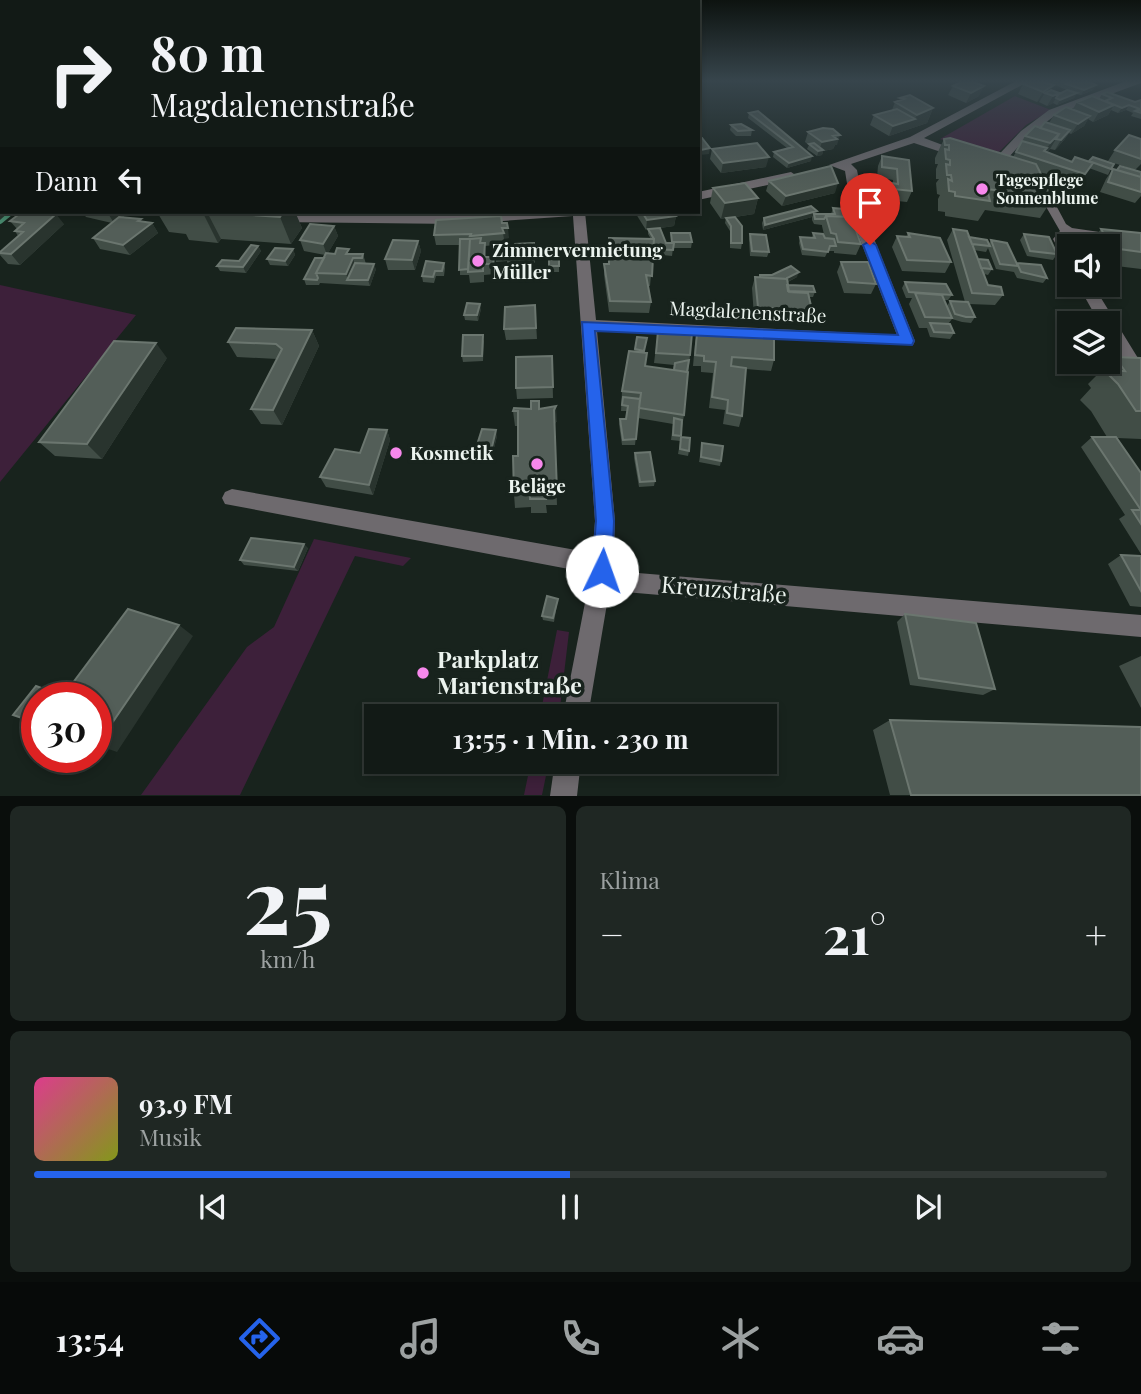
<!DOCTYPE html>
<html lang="de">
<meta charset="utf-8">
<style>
:root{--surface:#121a16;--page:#1f2723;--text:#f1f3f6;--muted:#9ca1a1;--line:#313835;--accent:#2563eb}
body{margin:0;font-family:"Playfair Display",serif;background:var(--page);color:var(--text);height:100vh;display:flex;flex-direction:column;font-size:26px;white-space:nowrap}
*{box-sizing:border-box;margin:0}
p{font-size:23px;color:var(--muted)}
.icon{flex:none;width:38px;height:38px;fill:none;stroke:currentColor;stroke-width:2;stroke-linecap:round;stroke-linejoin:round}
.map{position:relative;height:796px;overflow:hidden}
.drawer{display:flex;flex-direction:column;gap:10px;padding:10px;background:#0a0e0c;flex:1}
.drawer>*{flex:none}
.top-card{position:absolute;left:0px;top:0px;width:700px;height:214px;box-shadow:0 4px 10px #0003,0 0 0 2px var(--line);background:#121a16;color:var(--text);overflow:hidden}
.tools{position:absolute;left:1057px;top:234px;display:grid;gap:14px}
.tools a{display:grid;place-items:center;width:63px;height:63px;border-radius:0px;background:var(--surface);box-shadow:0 4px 10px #0003,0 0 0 2px var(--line);font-size:35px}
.speed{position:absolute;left:21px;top:682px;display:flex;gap:14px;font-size:35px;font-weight:700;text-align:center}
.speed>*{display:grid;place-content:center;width:91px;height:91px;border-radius:50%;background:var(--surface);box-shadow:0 4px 10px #0003,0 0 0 2px var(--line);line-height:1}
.speed .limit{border:10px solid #d22;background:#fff;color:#111}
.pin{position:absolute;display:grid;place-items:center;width:60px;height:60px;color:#fff;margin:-72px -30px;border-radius:50% 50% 50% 0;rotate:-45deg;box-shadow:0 0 7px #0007}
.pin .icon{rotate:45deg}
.me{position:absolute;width:77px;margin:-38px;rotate:3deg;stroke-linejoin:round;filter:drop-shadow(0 0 5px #0008)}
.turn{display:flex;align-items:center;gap:24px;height:147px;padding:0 35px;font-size:32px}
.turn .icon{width:91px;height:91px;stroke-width:2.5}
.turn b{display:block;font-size:49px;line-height:60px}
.then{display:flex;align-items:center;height:66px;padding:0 35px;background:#0003;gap:14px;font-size:26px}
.big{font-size:52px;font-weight:700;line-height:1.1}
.drawer .widget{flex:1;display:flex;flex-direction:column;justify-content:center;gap:10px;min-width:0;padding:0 24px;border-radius:10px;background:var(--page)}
.drawer .dial{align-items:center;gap:0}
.dial b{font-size:91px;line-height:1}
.song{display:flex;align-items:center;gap:21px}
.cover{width:84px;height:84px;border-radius:10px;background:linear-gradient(135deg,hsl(330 70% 55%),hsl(70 70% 35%))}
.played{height:7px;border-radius:4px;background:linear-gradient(90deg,var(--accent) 50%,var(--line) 50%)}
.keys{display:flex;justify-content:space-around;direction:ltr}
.heat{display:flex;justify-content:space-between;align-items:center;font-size:38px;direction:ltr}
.drawer .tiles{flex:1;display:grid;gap:10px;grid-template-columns:1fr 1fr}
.widget:last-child{grid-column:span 2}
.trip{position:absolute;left:364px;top:704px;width:413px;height:70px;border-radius:0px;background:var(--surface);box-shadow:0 4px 10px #0003,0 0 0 2px var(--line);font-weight:700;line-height:70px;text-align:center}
.tab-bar{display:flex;height:112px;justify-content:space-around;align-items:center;background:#070a09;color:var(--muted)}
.tab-bar .icon{width:49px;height:49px}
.tab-bar .on{color:var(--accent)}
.tab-bar b{font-size:32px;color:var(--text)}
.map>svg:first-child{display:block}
</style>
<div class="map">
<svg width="1141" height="796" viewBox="0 0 1141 796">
<rect width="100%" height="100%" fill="#18231d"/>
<path fill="#3d203a" d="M1015,96l36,14 -25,15 -32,32 -54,-18z
M0,285l136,30 -136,167z
M314,539l97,19 -8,8 -48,-10 -115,239h-99l106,-148 27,-20z
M557,630l12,2 -10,84h-19z
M531,761h18l-7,34h-18z"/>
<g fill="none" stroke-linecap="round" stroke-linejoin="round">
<path stroke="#48896e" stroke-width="6" d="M0,221l11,-9"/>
<path fill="#6e6a6e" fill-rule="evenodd" d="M1018,80h13l-107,58 40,15v4h-8l-42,-14 -63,21 6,6 10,51 48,120 -2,4 -316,-14 18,190 -2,45 13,6 515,43v22l-516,-45 -15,-6 -22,130h-25l27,-139 -16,-7 -349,-66 -3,-6 3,-6 7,-3 344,61 16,7 3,-36 -22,-305 -115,8 -181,-2 -7,-4 2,-3 186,1 127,-4 11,108 301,15 -44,-114 -8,-50 -16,-6 81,-28z
M1129,80h12v3l-84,31 -28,21 -31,34 -10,-3 33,-35 28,-21z
M791,172l6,4 -2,3 -97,21v-8z
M1039,180l4,1 23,43 6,4 69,10v8l-70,-10 -4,4 4,7 -2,14 -5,-1 -11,-21 7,-8 -27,-47z
M1078,285h15l48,78v20l-6,-2 -27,-44v-13h-8z
M555,761h26l-4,35h-27z"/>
</g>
<path fill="#414d46" d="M1043,80h42l11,5 -3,5 -12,5 -5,-1 -2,4 -17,7 -4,-2 -6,3 -8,-4 2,-3 -4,3 -19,-8 5,-10 28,6 8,4 8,-4z
M953,86l26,10 -13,7 -18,-8z
M1102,94l33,8 6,-2v19l-10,-3 2,-3 -7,-3 -8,3 -7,-3 -3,5 -15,7 -5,-3 -4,7 -13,8 -2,-1 -5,7 -9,10 -5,-1 -3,3 25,10 3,-5 36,12 -3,6 -19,-7 -11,17 -38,-13 13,26 -13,20 -55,-8 -7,11 -33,-5v-4l-7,-1v-12l2,-4 -3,-1 -1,-11 3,-4h-3v-10l2,-5h-3v-6l9,-19 69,18 12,-21 24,-13 5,-8 19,-6 4,-7 22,-3z
M900,98l33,10 -6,15 -38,13 -19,-11 4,-10 18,-5 3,-8 4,-1z
M2,99v28h-2v-26z
M749,113l62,48 -24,7 -14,-11 1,-5 13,-4 -39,-30z
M731,125l21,5 -1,6h-15l-6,-6z
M808,132l29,13h-2l-2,4 -10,2 -1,4 -5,1 -10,-7 2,-4 -4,-3z
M1141,139v25l-6,6 -27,-9 7,-11z
M712,149l54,18 -45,6 -11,-14z
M882,156l27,4 3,31 -5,11 -20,-2 -2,4 -15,-1 -3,-12 4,-11 22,3v-3l-16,-3 1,-11z
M1113,169l28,3v24l-6,7 -35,-11 6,-13z
M769,181l66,12 -53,13 -16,-15z
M713,188l45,10 -4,16 -19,3 7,26 -1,6 -11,-1v-17l-5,-8 1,-5 -5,1 -11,-16z
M833,208l28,36 -5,11 -22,-2v-2h-6l-3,6 -23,-2 -3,-12 1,-6 12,1 1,-5 12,6 -3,-13v-1l-8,-1 -2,-4v-3l-49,13 -1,-7 2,-5 67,-4z
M82,212h48l-8,6 19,1 1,3 10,1 6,10 -28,22 -30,-6 -7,-11 19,-15 -26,-6z
M157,212h138l7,16 -11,16 -70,-5 -3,4 -29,-3 -3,-6 -17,-2z
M637,212h36l3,4 -2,10 -14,2 6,15h5v-10l21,9 -1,6h-18l-1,8 -19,-2 -3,32h-2l3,16 -2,11 -40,-1 -5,-37v-11h5v-26l42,1 -3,-5v-4h-2l-10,-16z
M10,221l54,3 -44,41 -12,-1 -8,-9v-3l18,-16 -3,-5 2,-2z
M502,223l7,15 -5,1 1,5 -20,2 1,11h8l1,10v7l-11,1v7l-14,1 -1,-8h-9v-30h-24l-2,-10z
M334,226l4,10 -10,17 35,1 3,10 10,5 -6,17 -50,-3 -1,2h-13l-2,-6 20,-21 1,-3 -21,-4 -4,-11z
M953,229l16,8 20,7 2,-4 26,23 30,15 -4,5 -26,-5 -3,-6 -18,-3 -8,-21 -2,4 -12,-2 4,9 14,10 -4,6 -4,-1 4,11 15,10 -8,10 -26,-1 6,13 -4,6 -9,-1 -10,-3 -4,5 6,9 -4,6 -20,-2 -3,-9h-8l-10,-24 3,-6h-6l-4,-10 3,-6 47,13 -4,5h-4l3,6 3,-5 15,1 -18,-62z
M1101,229l40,4v36l-33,-4v-18h-18l-1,-2z
M908,233l43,29 -6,11 -43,-2 -10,-24 5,-11 9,1z
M750,234l19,18 -2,5 -17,-1 -1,-17z
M1024,234l33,20 -4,6 -26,-4 -7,-16z
M418,241l3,10 -6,19h-27l-3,-11z
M534,243l1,20 -28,1v-3l-11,1 -1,-12 20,-1z
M258,246l3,5 -15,22 -26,-2 -3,-5 22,-5z
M293,249l2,6 -7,11 -18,-1 -3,-6z
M559,249v23h-10v-22z
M841,262l35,22 -5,10 -27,-1 -7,-21z
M444,263l1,5 -1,8h-8l-2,7 -11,-1 -1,-6z
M760,275l37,2 -9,5v3l27,7 -2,5h-4l3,13 -4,11 -20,-1 -34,-3 -2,-29 3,-11h4z
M535,305l2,34 -31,1 -2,-11z
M481,309l-3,12 -13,-1 -1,-5z
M312,330l7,16 -37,79 -21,-1 -10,-15 26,-50 -40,-2 -9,-15z
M658,331l32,24 -6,60 -4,26 -9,-1 2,-16 -35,-6 -3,27h-13l-3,-21 1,-5h6l2,-8h-7l1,-20 12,-39 3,-15 10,1 -3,15 1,13 28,4 1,-5 -20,-2z
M697,333l77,27 -3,11 -25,-2 -4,47 -3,11 -16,-3 2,-14 -16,-2 4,-35 -12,-1v-6h-8l2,-22z
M484,340l-1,21 -20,1 -1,-6z
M552,356l1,42 -36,1 -1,-11z
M1115,357l26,1v81l-24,-1 24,35v81l-22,-35 6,-4 -44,-68 11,-10h15l-16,-26 -11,-11 11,-12 -3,-4z
M167,358l-65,101 -47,-3 -16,-14z
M539,409l18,12 -3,4 3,80h-11l1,8h-16v-6l-16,1 -1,-14 4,-38v-30h-3l-2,-15z
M387,430l3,10 -17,55 -47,-8 -6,-10 40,-24z
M497,436l-4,16 -15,-2 -1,-5z
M681,437l8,14 -1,5 -10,-2z
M702,443l19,18 -1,5 -21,-4z
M635,453l20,28 -1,5 -15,1 -5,-29z
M308,548l-10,23 -54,-6 -4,-5z
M1121,555l20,1v51l-11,-1 -22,-42z
M558,599l-4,23 -11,-2 -1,-4z
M905,614l90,75 -12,6 -73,-10 -13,-63z
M1141,656v52l-22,-42z
M890,720l251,75h-251l-17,-65z"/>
<path fill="#29342e" d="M1054,85l-5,9 -4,-1 -4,6 -4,3 6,-10z
M1096,85l-3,5 -12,5 3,-5z
M984,86l-5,10 -13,7 5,-10z
M1059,93l-6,10 -6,3 6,-10z
M1077,93l-3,5 -17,7 3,-5z
M1114,105l-6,10 -15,7 6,-10z
M1129,105l-3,5 -8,3 4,-5z
M933,108l-6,15 -38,13 4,-10 22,-7 2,-4z
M1090,116l-6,10 -13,8 7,-10z
M1070,130l-6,10 -9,10 6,-10z
M1059,134l-9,15 -12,12 6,-10z
M840,135l-3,10h-2l-2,4 -10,2 -1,4 -5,1 5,-14 11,-6z
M710,148l-1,6 -9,1 1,-5z
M812,156l-1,5 -24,7 2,-5z
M769,157l-3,10 -45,6 2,-10z
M838,183l-3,10 -53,13 4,-10z
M758,198l-4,16 -33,5 4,-16z
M2,209v3h7l-9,8v-9z
M817,211l-2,6 -1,-3 -2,3 -49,13 2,-5z
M107,212h23l-16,11z
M207,212l14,27 -3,4 -14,-28z
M283,212h12l7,16 -11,16 -11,-27z
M56,214l8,10 -44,41 -9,-11z
M676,216l-2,10 -28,4 1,-10z
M141,219l5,8 6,-4 6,10 -28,22 -7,-10 15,-24z
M334,226l4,10 -11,19 -4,-11z
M502,228h6l1,10 -5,1z
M418,241l3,10 -6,19 -3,-10z
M258,246l3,5 -15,22 -3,-6z
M293,249l2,6 -7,11 -3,-5z
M353,258l3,11 -8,11 -2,-6z
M374,264l2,5 -6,17 -2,-6z
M799,272l-2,5 -12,6 2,-5z
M480,304l1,5 -3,12 -1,-6z
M312,330l7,16 -37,79 -9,-15z
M156,343l11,15 -65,101 -15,-15z
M556,406l1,15 -3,4v-15z
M387,430l3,10 -17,55 -4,-10z
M496,430l1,6 -4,16 -1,-5z
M304,544l4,4 -10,23 -4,-4z
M179,625l14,11 -76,116 -20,-7z"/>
<path fill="#535e58" stroke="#6b766f" stroke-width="2" d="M965,80h3l16,6 -13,7 -18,-7z
M1031,80h5l18,5 -11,7 -20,-8z
M1074,80h11l11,5 -12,5 -18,-6z
M1051,90l8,3 -6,3 -8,-3z
M1067,90l10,3 -17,7 -4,-2 3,-4z
M1107,92l28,10 6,-2v13l-6,-2 5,-2 -11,-4 -7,3 -17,-7 7,-3 -10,-4z
M910,95l23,13 -16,7 -22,-13 9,-3 -4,-1z
M1092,96l22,9 -15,7 -22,-10z
M2,99v17h-2v-15z
M1066,107l24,9 -12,8 -24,-9z
M897,109l18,10 -22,7 -19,-11z
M758,111l54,45 -23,7 -15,-11 19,-5 -44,-34z
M1045,122l25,8 -9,10 -5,-1 3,-5 -19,-6z
M741,124l11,6 -14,1 -7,-6z
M1035,126l24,8 -9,9 -25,-7z
M823,128l10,1 7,6 -7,1 4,3 -15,3 -14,-10z
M1129,135l12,4v20l-26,-9z
M698,138h4l8,10 -9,2 -3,-4z
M950,138l86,26 17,34 -66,-9 3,12 -35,-5v-4l-6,-1 -1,-12 4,2 -1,-6h-4l-1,-11 4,1v-5l-4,-1 -1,-10 4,1v-5h-4l-1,-6z
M1022,141l25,7 -3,3 28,11 3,-5 18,6 -8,11 -69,-22z
M757,143l12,14 -46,6 -11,-14z
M814,143l9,7 -5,1 -9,-7z
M882,156l27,4 3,31 -39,-4 -2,-7 27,4 -1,-15 -15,-2z
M1093,157l21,7 -3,5 -22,-8z
M831,166l7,17 -52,13 -17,-15z
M1120,166l21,6v5l-24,-7z
M1113,169l28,8v15l-33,-10z
M745,183l13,15 -33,5 -12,-15z
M871,192l15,2 1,5 -15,-1z
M811,206l6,5 -52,14 -1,-7z
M833,208l11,1 4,8 -22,-1 -2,3h-9l-1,-5h21z
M22,212h16l18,2 -45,40 -11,-1v-1l23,-20 -8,-1 9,-8 -14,-2z
M175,212h108l-3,5 -73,-5 -3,3 -30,-2z
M642,212h31l3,4 -29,4z
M501,216l1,7h5l1,5h-6l2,5 -34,3 1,-2 -37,1 2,-15z
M826,216l25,1 10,27 -23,-2 -2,-8 -5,-1z
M119,217l22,2 -3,2 14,2 -29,22 -30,-7z
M735,217l7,9v17h-11v-17l-5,-8z
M310,224l24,2 -11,18 -23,-4z
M660,228l6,15h8l-1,7 -20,-1 1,-10 -6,-10z
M953,229l14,2 21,54 13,2 2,8 -31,-2z
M1101,229l40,4v19l-29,-4z
M671,233h19l2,9h-20z
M813,233l10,1 2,4 9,1 2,7h-6l-2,6 -25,-3 -3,-12 15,1z
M908,233l32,5 11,24 -44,-2 -10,-24 13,1z
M750,234l16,1 3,17 -17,-1z
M1024,234l25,3 8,17 -27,-3z
M969,237l18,3 3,6 -18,-2z
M481,238l-1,5h5l-1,14h10l-1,7h-10v7l-15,1 2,-33z
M609,238l45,1 -2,37 -6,-1 5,27 -41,-1 -6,-37h5z
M460,239h10l-2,30 -9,1z
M393,240l25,1 -6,19 -27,-1z
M991,240l16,3 11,23 -18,-2z
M534,243l1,14 -28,2v-3h-12v-6l20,-1v-5z
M251,245l7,1 -15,21 -26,-1 5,-6 17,1z
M275,248l18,1 -8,12 -18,-2z
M337,248l12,1 -3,5h17l-1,4h-9l-7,16 -30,-1 10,-20 9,1z
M559,249v17h-10v-16z
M315,258h9l-8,15 2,5 -1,2 -13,-1z
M978,259l10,1 4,9 -11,-1z
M426,261l18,2 -2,8h-7l-2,6 -11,-1z
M841,262h27l8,22 -28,-2z
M355,263l19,1 -6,16h-21z
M1017,263l24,2 6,13 -26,-6z
M791,266l8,6 -12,6 1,7 -1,-6 -27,-2v-2h12z
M755,277l32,2 2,13 19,1 4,17h-20l-34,-3z
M905,282l41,2 6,11 -43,-3z
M787,285l26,1 2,6 -27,-1z
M915,293l27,2 10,23 -27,-1z
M950,301l18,1 7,15h-9l-11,-3z
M467,303l13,1 -3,11h-13z
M535,305l1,23 -32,1 1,-22z
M930,323l20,1 4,9 -20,-1z
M236,328l76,2 -39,80 -22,-1 31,-60 -6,-5 -48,-2z
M658,331l34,2 -2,22 -34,-2z
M697,333l77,5v22l-42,-3 -1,9 15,2 -4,48 -15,-3 1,-13 -16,-3 4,-35 -12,-1v-5l-9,-1z
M463,335h20l-1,21h-20z
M637,337l10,1 -3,13 -9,-2z
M114,341l42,2 -69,101 -48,-2z
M629,351l18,2 -2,13 43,6 -4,43 -45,-7 2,-15 -19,-2z
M552,356l1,31 -37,1v-31z
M1115,357l26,1v53h-5l-18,-27 -11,-11 2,-3 16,1z
M689,360l-2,12 -13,-2 1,-7z
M623,397l17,2 -4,40 -13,1 -3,-21h6l2,-13 -6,-1z
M531,401h8v8l17,-3 -2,4 3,81h-11v8h-16v-6l-16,1 -1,-38h5v-45h-5l1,-3 17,1z
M674,418l8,2 -1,16 -8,-1z
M369,429l18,1 -18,55 -49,-8 15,-28 25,4z
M482,429l14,1 -4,17 -15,-2z
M681,437l9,1 -1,13 -9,-2z
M1092,437h24l25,36v51l-9,-14h9z
M702,443l21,3 -2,15 -20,-4z
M650,452l5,29 -15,1 -5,-29z
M251,538l53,6 -10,23 -54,-7z
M1121,555l20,1v35z
M547,596l11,3 -5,19 -11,-2z
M128,609l51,16 -82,120 -1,-47h-59v25l-24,-8 23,-29 27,10z
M905,614l71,9 19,66 -76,-11z
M890,720l251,7v68h-230z"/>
<linearGradient id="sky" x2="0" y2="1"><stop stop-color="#0d1310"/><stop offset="0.42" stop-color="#37454c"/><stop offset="1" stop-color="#37454c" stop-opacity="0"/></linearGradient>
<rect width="1141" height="192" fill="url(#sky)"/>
<path fill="#2563eb" stroke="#184099" stroke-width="2" d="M870,241l6,4 38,96 -2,4 -317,-14 19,190 -2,50 -3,7 -7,3 -7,-3 -3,-7 4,-50 -14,-199 316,13 -35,-90z"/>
<g fill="#f788ec" stroke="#18231d" stroke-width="2.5">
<circle cx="982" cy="189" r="7"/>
<circle cx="478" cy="261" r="7"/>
<circle cx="396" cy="453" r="7"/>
<circle cx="537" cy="464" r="7"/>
<circle cx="423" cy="673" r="7"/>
</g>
<g text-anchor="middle" stroke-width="7" stroke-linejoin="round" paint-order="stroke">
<g font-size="16" font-weight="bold" fill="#ebf3ee" stroke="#18231d" text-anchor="start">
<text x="996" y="186">Tagespflege<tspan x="996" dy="18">Sonnenblume</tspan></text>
</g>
<g font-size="19" font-weight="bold" fill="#ebf3ee" stroke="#18231d" text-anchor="start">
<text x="492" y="257">Zimmervermietung<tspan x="492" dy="22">Müller</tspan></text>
<text x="410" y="460">Kosmetik</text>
<text x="537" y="493" text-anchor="middle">Beläge</text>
</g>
<g font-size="19" fill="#ebf3ee" stroke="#18231d">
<text transform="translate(748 312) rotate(3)" y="7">Magdalenenstraße</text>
</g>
<g font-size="23" fill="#ebf3ee" stroke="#18231d">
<text transform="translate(724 590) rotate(5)" y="8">Kreuzstraße</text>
</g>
<g font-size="23" font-weight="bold" fill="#ebf3ee" stroke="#18231d" text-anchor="start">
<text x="437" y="668">Parkplatz<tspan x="437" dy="26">Marienstraße</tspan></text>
</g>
</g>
</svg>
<div class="tools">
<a><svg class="icon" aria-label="sound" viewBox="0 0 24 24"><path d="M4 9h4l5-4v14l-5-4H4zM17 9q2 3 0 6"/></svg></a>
<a><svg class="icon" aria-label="layers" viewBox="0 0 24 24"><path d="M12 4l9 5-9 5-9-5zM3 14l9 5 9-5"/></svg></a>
</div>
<div class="speed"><div class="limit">30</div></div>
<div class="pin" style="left:870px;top:245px;background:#d93025"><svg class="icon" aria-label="arrive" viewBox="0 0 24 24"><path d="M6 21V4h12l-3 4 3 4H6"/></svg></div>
<svg class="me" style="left:602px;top:571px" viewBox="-20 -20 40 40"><circle r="19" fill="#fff"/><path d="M0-13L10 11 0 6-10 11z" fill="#2563eb"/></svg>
<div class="trip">13:55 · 1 Min. · 230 m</div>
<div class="top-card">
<div class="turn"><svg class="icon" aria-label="right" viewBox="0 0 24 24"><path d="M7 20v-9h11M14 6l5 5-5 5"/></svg><div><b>80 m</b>Magdalenenstraße</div></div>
<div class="then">Dann<svg class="icon" aria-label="left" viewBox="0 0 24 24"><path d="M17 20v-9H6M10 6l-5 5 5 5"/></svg></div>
</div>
</div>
<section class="drawer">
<div class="tiles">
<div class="widget dial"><b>25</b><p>km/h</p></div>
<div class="widget"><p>Klima</p>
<div class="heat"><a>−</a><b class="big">21°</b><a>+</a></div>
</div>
<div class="widget">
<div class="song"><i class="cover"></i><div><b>93.9 FM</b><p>Musik</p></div></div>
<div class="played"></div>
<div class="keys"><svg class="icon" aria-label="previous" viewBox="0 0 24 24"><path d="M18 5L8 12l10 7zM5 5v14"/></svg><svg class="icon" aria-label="pause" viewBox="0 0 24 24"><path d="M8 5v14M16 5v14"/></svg><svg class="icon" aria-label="next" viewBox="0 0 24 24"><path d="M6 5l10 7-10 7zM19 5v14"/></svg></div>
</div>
</div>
</section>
<nav class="tab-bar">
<b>13:54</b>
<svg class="icon on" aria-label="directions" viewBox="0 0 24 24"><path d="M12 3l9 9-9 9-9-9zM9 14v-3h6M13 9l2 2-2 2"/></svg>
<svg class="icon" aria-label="music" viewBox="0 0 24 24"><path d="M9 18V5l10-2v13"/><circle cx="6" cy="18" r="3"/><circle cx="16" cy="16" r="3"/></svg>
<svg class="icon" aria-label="phone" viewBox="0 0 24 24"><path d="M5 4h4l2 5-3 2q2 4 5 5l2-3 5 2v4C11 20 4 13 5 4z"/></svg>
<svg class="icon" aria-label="climate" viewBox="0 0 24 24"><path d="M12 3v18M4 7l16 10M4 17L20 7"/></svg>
<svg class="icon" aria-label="car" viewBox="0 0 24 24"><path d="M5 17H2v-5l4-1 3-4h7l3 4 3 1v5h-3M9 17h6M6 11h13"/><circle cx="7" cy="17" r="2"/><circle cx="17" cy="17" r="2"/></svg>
<svg class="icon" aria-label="filters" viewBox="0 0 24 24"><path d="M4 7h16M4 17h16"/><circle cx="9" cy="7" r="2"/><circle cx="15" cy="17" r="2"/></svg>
</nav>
